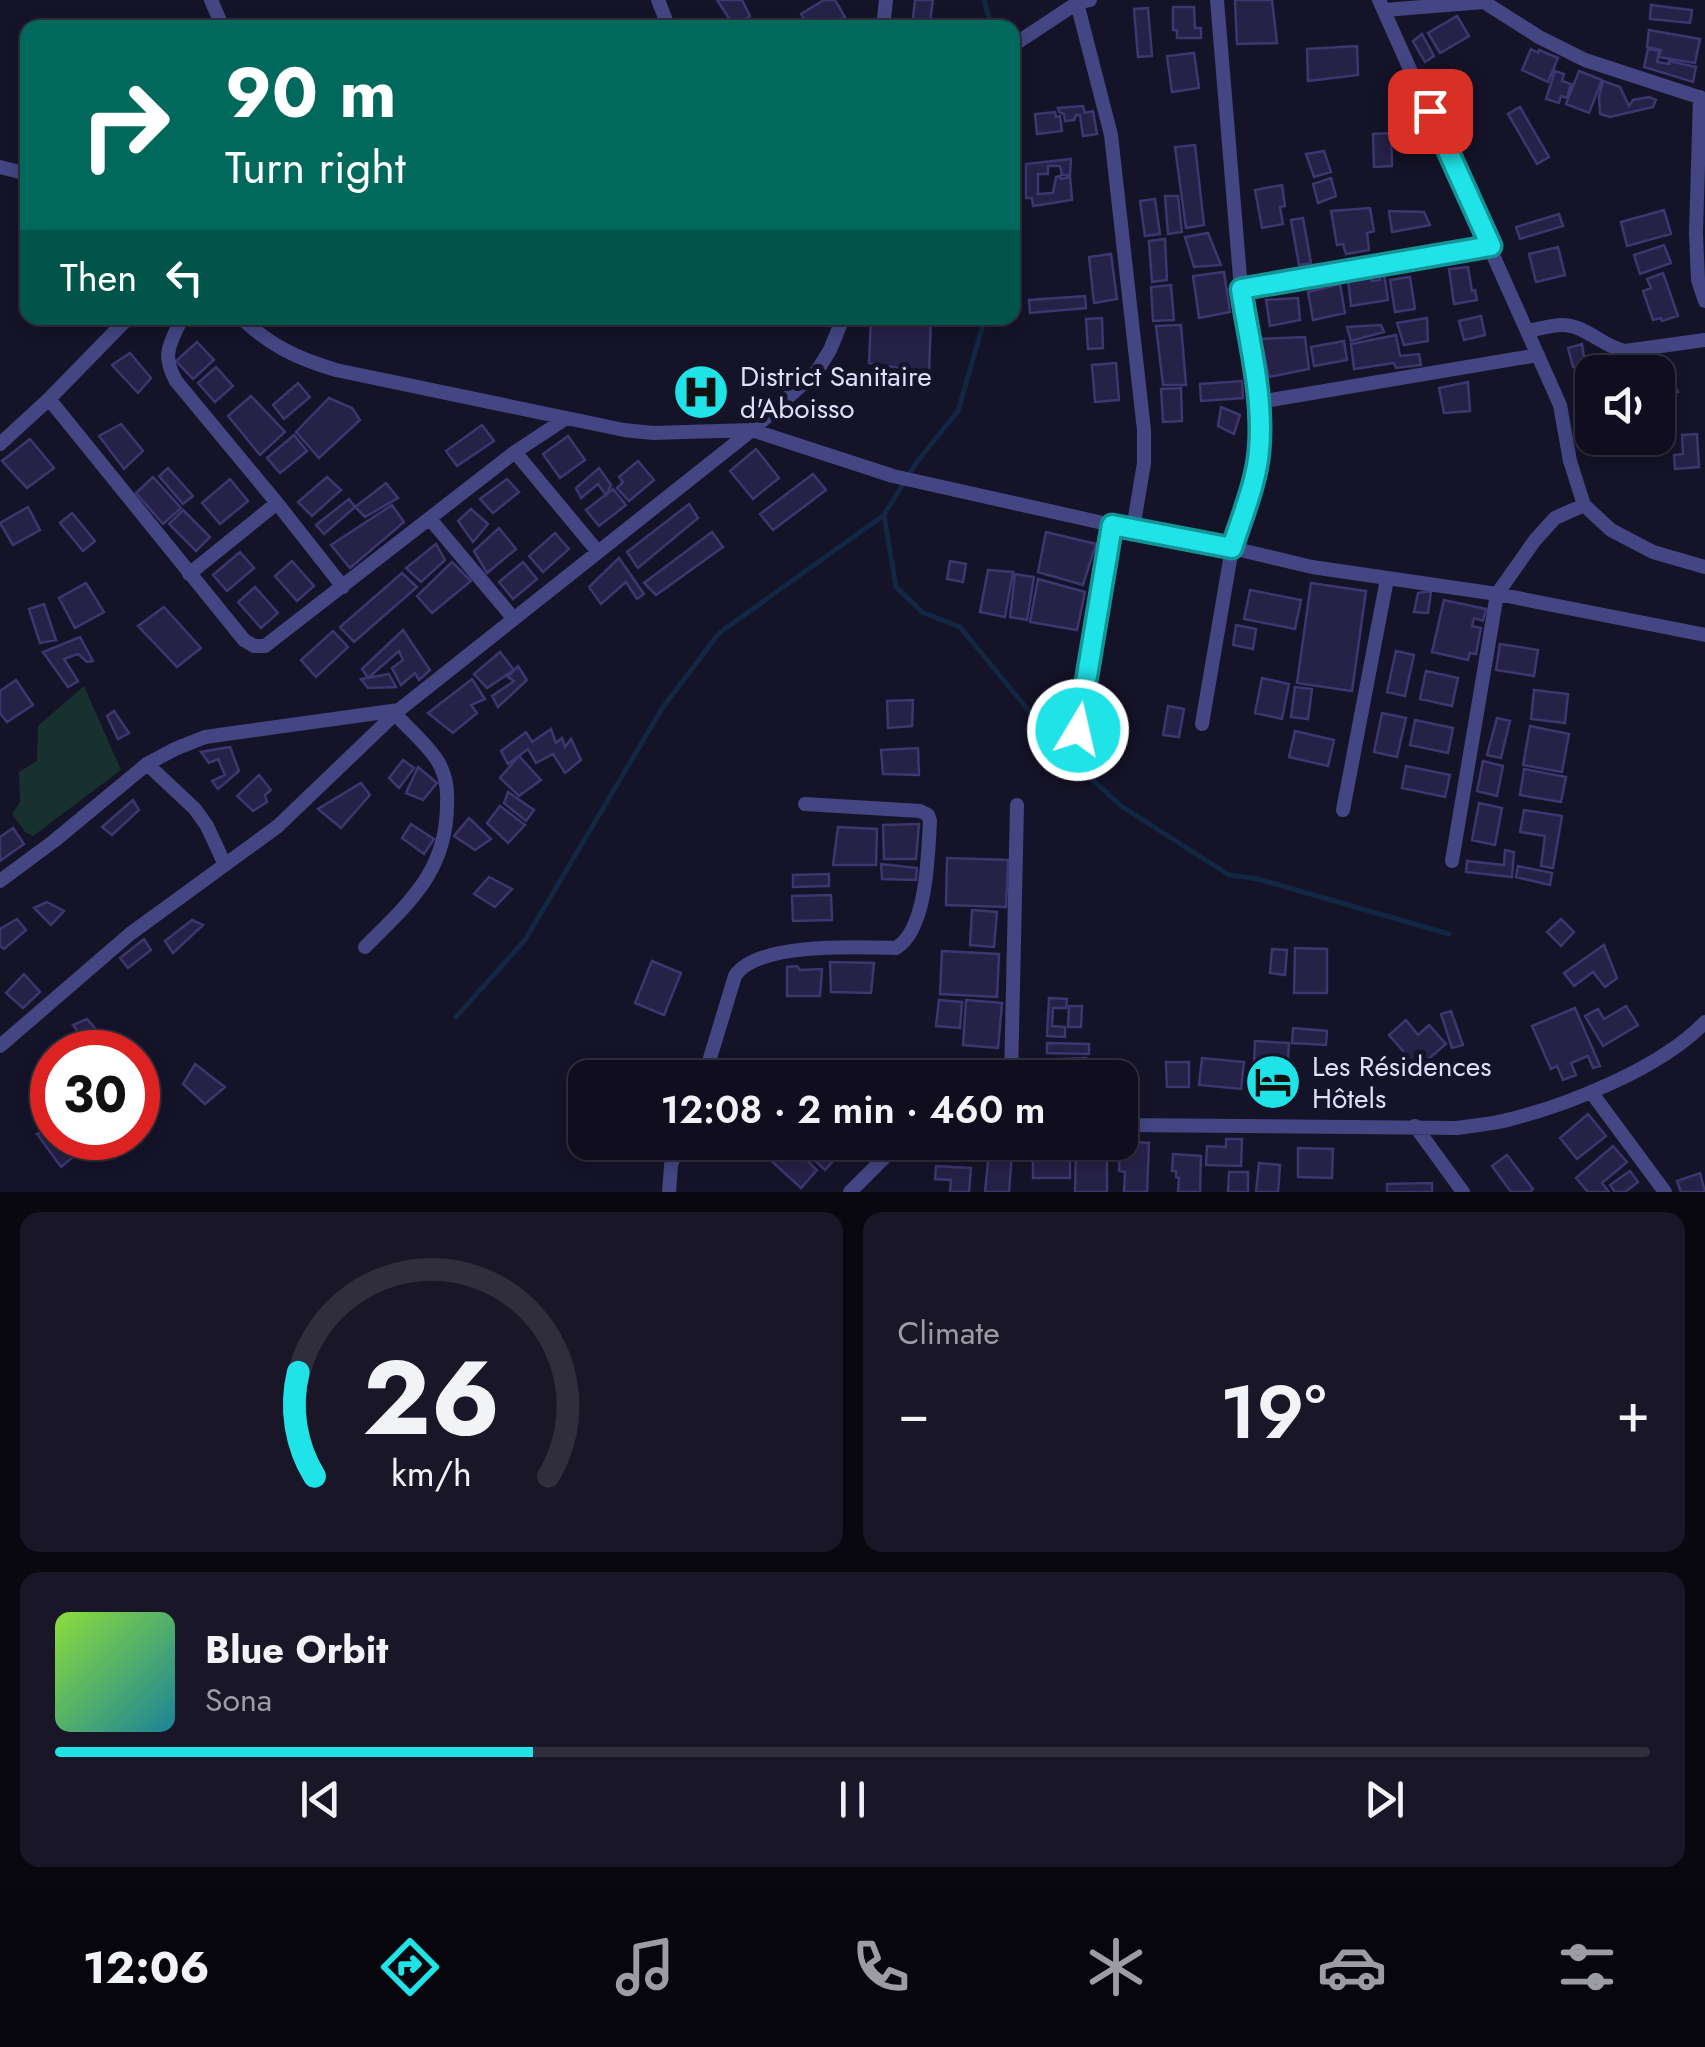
<!DOCTYPE html>
<meta charset="utf-8">
<style>
:root{--surface:#100e1e;--page:#191727;--text:#f1f3f6;--muted:#9c9ca4;--line:#302e3c;--accent:#1fe3e7}
body{margin:0;font-family:Jost,sans-serif;background:var(--page);color:var(--text);height:100vh;display:flex;flex-direction:column;font-size:38px;white-space:nowrap}
*{box-sizing:border-box;margin:0}
p{font-size:32px;color:var(--muted)}
.icon{flex:none;width:55px;height:55px;fill:none;stroke:currentColor;stroke-width:2;stroke-linecap:round;stroke-linejoin:round}
.map{position:relative;height:1192px;overflow:hidden}
.drawer{display:flex;flex-direction:column;gap:20px;padding:20px;background:#090810;flex:1}
.drawer>*{flex:none}
.hud{position:absolute;left:20px;top:20px;width:1000px;height:305px;border-radius:20px;box-shadow:0 5px 15px #0003,0 0 0 2px var(--line);background:#00695c;color:#fff;overflow:hidden}
.tools{position:absolute;left:1575px;top:355px;display:grid;gap:20px}
.tools a{display:grid;place-items:center;width:100px;height:100px;border-radius:20px;background:var(--surface);box-shadow:0 5px 15px #0003,0 0 0 2px var(--line);font-size:50px}
.speed{position:absolute;left:30px;top:1030px;display:flex;gap:20px;font-size:50px;font-weight:700;text-align:center}
.speed>*{display:grid;place-content:center;width:130px;height:130px;border-radius:50%;background:var(--surface);box-shadow:0 5px 15px #0003,0 0 0 2px var(--line);line-height:1}
.speed .limit{border:15px solid #d22;background:#fff;color:#111}
.pin{position:absolute;display:grid;place-items:center;width:85px;height:85px;color:#fff;margin:-42px;border-radius:20px;box-shadow:0 5px 15px #0006}
.me{position:absolute;width:110px;margin:-55px;rotate:9deg;stroke-linejoin:round;filter:drop-shadow(0 0 8px #0008)}
.turn{display:flex;align-items:center;gap:35px;height:210px;padding:0 40px;font-size:45px}
.turn .icon{width:130px;height:130px;stroke-width:2.5}
.turn b{display:block;font-size:70px;line-height:85px}
.then{display:flex;align-items:center;height:95px;padding:0 40px;background:#0003;gap:20px;font-size:38px}
.big{font-size:75px;font-weight:600;line-height:1.1}
.drawer .tile{flex:1;display:flex;flex-direction:column;justify-content:center;gap:15px;min-width:0;padding:0 35px;border-radius:20px;background:var(--page)}
.drawer .dial{align-items:center;gap:0}
.dial svg{height:260px;overflow:visible;fill:none;stroke:var(--line);stroke-width:7;stroke-linecap:round;text-anchor:middle}
.dial text{fill:var(--text);stroke:none}
.song{display:flex;align-items:center;gap:30px}
.cover{width:120px;height:120px;border-radius:15px;background:linear-gradient(135deg,hsl(90 70% 55%),hsl(190 70% 35%))}
.played{height:10px;border-radius:5px;background:linear-gradient(90deg,var(--accent) 30%,var(--line) 30%)}
.keys{display:flex;justify-content:space-around;direction:ltr}
.heat{display:flex;justify-content:space-between;align-items:center;font-size:55px;direction:ltr}
.drawer .tiles{flex:1;display:grid;gap:20px;grid-template-columns:1fr 1fr}
.tile:last-child{grid-column:span 2}
.trip{position:absolute;left:568px;top:1060px;width:570px;height:100px;border-radius:20px;background:var(--surface);box-shadow:0 5px 15px #0003,0 0 0 2px var(--line);font-weight:600;line-height:100px;text-align:center}
.dock{display:flex;height:160px;justify-content:space-around;align-items:center;background:#06060c;color:var(--muted)}
.dock .icon{width:70px;height:70px}
.dock .selected{color:var(--accent)}
.dock b{font-size:45px;color:var(--text)}
.map>svg:first-child{display:block}
</style>
<div class="map">
<svg width="1705" height="1192" viewBox="0 0 1705 1192">
<rect width="100%" height="100%" fill="#151328"/>
<path fill="#17312e" d="M84,686l37,84 -88,66 -8,-4 -13,-18 8,-12 -1,-30 18,-11 1,-35z"/>
<g fill="none" stroke-linecap="round" stroke-linejoin="round">
<path stroke="#112743" stroke-width="5" d="M984,0l8,28
M884,515l12,72 26,25 38,15 101,123 60,56 108,69 29,4 191,55
M456,1017l69,-77 138,-233 56,-74 165,-118 32,-52 42,-52 27,-93"/>
</g>
<path fill="#262147" stroke="#3d3670" stroke-width="2.5" d="M717,0h25l8,16 -16,10z
M824,0h11l10,17 -17,11h-19l-8,-14z
M915,0h18l-4,28h-17z
M1235,0h37l5,43 -40,1z
M1651,5l41,5 -2,13 -40,-4z
M1173,7h21l1,21h6v10h-24v-8h-4z
M1148,8l4,48 -14,1 -4,-48z
M1457,16l12,20 -29,17 -12,-20z
M1649,30l51,9 -5,24 -36,-6 2,-7 -14,-3z
M1422,34l12,22 -9,6 -12,-21z
M1357,46l1,29 -50,6 -1,-32z
M1531,49l7,4 1,-3 19,8 -10,24 -26,-12z
M1648,49l11,2 -2,11 12,2v-3l27,6 -3,15 -49,-15z
M1194,53l5,35 -27,4 -5,-36z
M1555,71l9,3 -2,7 9,3 -4,14 -6,-2 -2,7 -13,-4z
M1579,71l23,9 -13,33 -23,-9z
M1603,81l17,6 9,19 4,-6 16,-3 7,3 -3,7 -43,10 -10,-3 -1,-17z
M1083,106l2,7 8,-2 4,23 -14,2 -3,-21h-4l-2,5 -9,1 -1,-7 -5,-2 -1,-4z
M1520,107l29,50 -12,7 -29,-50z
M1055,112l1,5 4,-1 2,15 -25,3 -2,-20z
M1391,133l1,33 -18,1 -1,-33z
M1195,145l9,80 -18,3 -11,-81z
M1324,151l7,21 -17,5 -8,-23z
M1071,159l-1,16h-8l-2,-9h-12v8h-10v20l15,-1 3,-16 4,-1 1,3 9,-2 2,23 -39,6 -1,-8h-6v-34z
M1331,178l5,18 -18,7 -5,-19z
M1282,185l3,21 -5,1 3,17 -21,4 -7,-38z
M1165,196h13l4,36 -14,2z
M1155,199l5,35 -15,2 -5,-35z
M1370,208l4,23 -7,2 2,17 -23,4 -3,-10 -6,1 -6,-34z
M1664,210l7,24 -44,12 -6,-24z
M1389,211l35,1 6,13 -38,7z
M1559,214l4,12 -43,13 -4,-12z
M1303,218l8,45 -12,2 -8,-45z
M1208,233l13,32 -27,2 -9,-30z
M1165,239l2,41 -15,2 -3,-41z
M1664,245l7,18 -31,11 -6,-19z
M1558,247l7,28 -29,7 -7,-28z
M1111,254l6,45 -23,4 -5,-46z
M1468,267l4,24 3,-1 2,10 -23,4 -5,-35z
M1224,272l6,40 -31,6 -6,-42z
M1384,273l4,27 -37,6 -3,-28 23,-3 1,6 8,-1 -1,-6z
M1663,273l15,43 -16,5 -1,-3 -8,2 -10,-29 8,-3 -4,-9z
M1410,277l5,32 -20,3 -5,-32z
M1340,284l5,29 -32,7 -5,-28z
M1171,285l3,35 -21,1 -2,-34z
M1085,296l1,12 -56,5 -1,-13z
M1298,298l2,22 -30,6 -4,-26z
M1481,316l4,19 -21,5 -5,-19z
M871,318h60l-2,55 -60,-10z
M1102,318l1,30 -15,1 -2,-30z
M1427,318l1,23 -24,4 -7,-22z
M1181,325l5,60h-23l-7,-59z
M1381,325l3,7 -33,9 -4,-14z
M1396,335l4,21 19,-2 2,11 -25,3 -2,-5 -40,6 -3,-25z
M1305,337l4,32 -40,8 -8,-38z
M1344,341l3,19 -33,6 -3,-19z
M197,342l17,18 -21,19 -17,-18z
M1582,344l3,20 -12,3 -5,-19z
M130,353l21,25 -13,15 -26,-28z
M1661,357l17,35 -20,9v-29h-29z
M1116,363l3,37 -24,2 -3,-37z
M216,367l17,19 -18,16 -17,-19z
M1242,381l1,17 -42,3 -1,-17z
M1468,382l2,29 -26,2 -5,-25z
M298,383l12,14 -26,22 -11,-14z
M1181,388l1,33 -19,1 -2,-33z
M251,396l34,36 -25,23 -32,-39z
M329,398l23,10 8,12 -41,38 -23,-26z
M1221,407l19,8 -6,19 -16,-8z
M121,424l22,27 -19,18 -25,-33z
M482,425l12,16 -37,25 -11,-15z
M1697,434l2,33 -24,2 -1,-14 9,-1 -1,-19z
M294,435l13,16 -27,22 -13,-15z
M568,436l17,24 -25,18 -17,-24z
M30,439l24,29 -27,20 -25,-27z
M756,449l23,29 -26,21 -23,-28z
M638,461l16,19 -25,21 -12,-13 6,-6 -4,-5z
M168,468l25,28 -10,8 -24,-28z
M599,468l12,17 -5,10 -8,-11 -17,14 -5,-10z
M813,474l13,16 -53,40 -13,-16z
M153,477l28,31 -18,16 -27,-31z
M327,477l14,13 -29,26 -14,-14z
M230,479l18,22 -28,23 -18,-21z
M507,479l12,13 -26,21 -13,-14z
M386,483l12,15 -33,19 -10,-10z
M613,489l13,16 -27,21 -13,-16z
M349,499l6,8 -31,27 -8,-9z
M689,504l9,14 -60,50 -11,-16z
M392,505l12,17 -54,46 -19,-23z
M28,507l12,23 -27,15 -13,-22z
M471,509l17,15 -15,18 -15,-21z
M183,510l27,27 -14,14 -27,-27z
M72,513l23,28 -12,10 -23,-28z
M499,528l17,21 -29,24 -13,-22z
M712,532l11,15 -67,48 -12,-12z
M1046,532l50,12 -13,41 -45,-13z
M555,533l14,16 -26,23 -14,-16z
M436,544l9,16 -24,22 -15,-14z
M240,552l14,16 -27,23 -14,-16z
M619,558l25,36 -7,5 -11,-17 -25,22 -12,-17z
M292,561l22,25 -17,15 -22,-25z
M950,561l16,3 -3,18 -16,-3z
M452,562l19,19 -39,32 -15,-17z
M523,562l14,17 -24,20 -14,-17z
M988,570l25,2 -8,45 -25,-5z
M402,573l15,14 -63,55 -14,-15z
M1015,574l19,3 -7,43 -17,-3z
M1038,579l47,13 -8,38 -47,-8z
M86,583l18,29 -29,16 -16,-30z
M1311,583l55,8 -14,100 -55,-8z
M255,587l23,26 -17,15 -23,-26z
M1250,590l51,10 -6,29 -51,-10z
M1431,591l-3,22 -14,-1 4,-19z
M1444,600l42,9 -3,12 -9,-3 -2,8 9,2 -5,26 -6,-1 -2,7 -36,-8z
M44,604l12,36 -16,3 -11,-34z
M164,607l37,41 -24,19 -39,-41z
M1236,625l20,4 -3,20 -20,-4z
M403,630l27,40 -11,10 -4,-7 -14,12 -9,-17 11,-8 -4,-9 -31,27 -6,-9z
M333,631l15,16 -32,30 -15,-17z
M80,637l13,24 -6,1 -9,-8 -14,5 14,22 -10,6 -25,-35z
M1500,644l38,6 -4,26 -38,-6z
M1396,651l18,4 -9,41 -18,-4z
M500,652l14,18 -27,18 -13,-14z
M518,666l9,14 -29,27 -6,-11 22,-15 -6,-4z
M1426,671l32,7 -6,28 -32,-7z
M389,674l7,13 -28,1 -7,-9z
M1262,678l27,6 -7,35 -27,-6z
M472,679l13,20 -14,6 6,8 -24,20 -25,-20z
M16,680l17,25 -26,17 -7,-9v-22z
M1295,687l17,2 -4,30 -17,-2z
M1534,690l34,4 -3,29 -34,-4z
M913,700l-1,26 -24,2 -1,-27z
M1168,706l16,3 -5,28 -16,-2z
M114,711l15,22 -11,6 -11,-23z
M1382,713l24,5 -9,39 -23,-5z
M1497,718l13,3 -9,37 -14,-3z
M1415,720l38,8 -5,25 -38,-8z
M1530,726l39,8 -7,38 -39,-7z
M551,729l5,14 6,-5 3,9 6,-8 10,21 -16,13 -12,-19 -17,9 -8,-14 -20,15 -7,-13 25,-19 6,10z
M1295,731l39,9 -6,26 -39,-9z
M230,747l9,24 -21,18 -6,-8 13,-6 -7,-16 -9,4 -8,-11z
M918,748l1,27 -36,-1 -2,-24z
M519,756l22,24 -22,16 -19,-18z
M403,760l11,8 -15,20 -10,-10z
M1483,761l20,5 -6,30 -20,-5z
M1406,766l44,9 -5,22 -43,-9z
M418,767l19,16 -14,17 -17,-7z
M1524,769l42,8 -5,25 -41,-7z
M259,775l12,15 -6,5 2,7 -14,9 -16,-15z
M361,783l9,12 -29,33 -23,-19z
M508,792l26,18 -8,11 -22,-18z
M133,800l6,10 -27,25 -10,-8z
M1479,803l23,5 -7,37 -23,-5z
M500,806l25,19 -17,18 -21,-20z
M1524,810l38,6 -9,52 -12,-2 4,-30 -25,-4z
M469,818l22,21 -16,11 -21,-14z
M411,824l23,15 -10,15 -22,-16z
M919,824l-3,35h-32l-1,-34z
M838,827l39,2 -1,36h-43z
M13,828l11,16 -24,17v-24z
M1505,850l9,2 -2,25 -46,-5 1,-11 37,4z
M947,858l61,2 -2,47 -60,-2z
M881,864l36,4 -1,12 -34,-1z
M1518,866l34,7 -2,12 -34,-8z
M829,874v12l-36,1v-12z
M489,877l23,12 -17,18 -21,-13z
M831,895l1,25 -39,1 -1,-25z
M47,902l17,9 -13,14 -17,-17z
M972,910l25,2 -3,35 -24,-2z
M17,919l9,11 -22,19 -4,-3v-17z
M1561,919l13,13 -13,14 -14,-14z
M192,920l11,5 -30,28 -8,-12z
M144,939l7,11 -23,18 -8,-10z
M1604,945l13,33 -12,9 -12,-15 -19,14 -10,-13z
M1295,948l32,1v44h-33z
M1272,949l15,1 -2,25 -15,-2z
M942,951l57,3 -2,43 -57,-3z
M652,961l29,12 -17,42 -29,-12z
M830,962l44,1 -3,30 -40,-1z
M797,966l3,4 22,-1 -2,27h-33v-29z
M24,974l16,18 -17,16 -17,-15z
M1049,998l18,1 -1,9h-13l-1,18 13,1v10l-18,-1z
M939,1000l23,2 -2,26 -24,-2z
M966,1000l36,3 -4,45 -35,-3z
M1069,1006h13l-1,21h-13z
M1626,1006l12,19 -35,21 -18,-30 13,-7 6,10z
M1575,1008l25,58 -7,2 -5,-12 -17,7 5,12 -13,5 -6,-14 -6,3 -19,-43z
M1451,1011l12,34 -11,3 -11,-34z
M87,1019l29,33h-23l-20,-27z
M1406,1020l12,15 11,-10 17,19 -28,24 -29,-33z
M1293,1028l34,3 -1,14 -34,-2z
M1255,1041l34,2 -3,48 -33,-2z
M1047,1043l42,1v10l-42,-1z
M1086,1058l1,11 -48,2 -1,-11z
M1202,1058l42,4 -3,27 -42,-4z
M925,1061l6,17h-42l-1,-3z
M1166,1062h23v25h-22z
M195,1064l30,23 -20,17 -22,-20z
M1588,1114l18,22 -29,23 -17,-21z
M52,1129v9h11l9,20 -11,9 -24,-33z
M1226,1139h16l-1,27 -35,-1 1,-19 19,1z
M1120,1141l29,2 -2,49h-23l1,-20 -6,-1z
M783,1142h4l30,28 -16,18 -33,-30z
M809,1142h41l-25,28 -23,-21z
M1613,1146l14,16 -25,21 7,9h-21l-12,-14z
M1298,1148l35,1 -1,29 -34,-1z
M989,1151l23,2 -3,39h-24z
M1076,1153l31,1v38h-32z
M1033,1154h37v24h-37z
M1173,1154l28,2 -1,36h-22l1,-14 -3,-1v-6h-4z
M1507,1155l26,34 -3,3h-19l-19,-26z
M1259,1163l21,2 -2,27h-22z
M936,1166l35,2 -2,24h-19l1,-12 -16,-1z
M1630,1171l8,11 -13,10h-10l-5,-7z
M1229,1172h19v20h-20z
M1700,1173l5,19h-24l-4,-11z
M1432,1183v9h-45v-8z"/>
<g fill="none" stroke-linecap="round" stroke-linejoin="round">
<path stroke="#434682" stroke-width="14" d="M211,0l12,28
M658,0l11,28
M1379,0l181,405 10,56 14,44 27,25 42,22 52,15
M1077,3l34,132 33,295v33l-11,66
M1384,10l100,-8 55,35 46,23 120,39
M883,28l3,-28
M1012,46l65,-43 13,-3
M1700,97l-4,136 2,47 7,21
M0,167l28,7
M1241,289l250,-42
M182,318c-12,26 -21,36 -6,63l101,122 66,84
M241,318c30,28 55,40 95,52l288,60 29,3 99,-3 141,46 219,49 120,23 80,19 185,27 208,41
M1528,331c11,-2 23,-6 34,-6 24,0 41,22 63,26l80,-11
M49,399l195,241 10,6h11l250,-194 50,-33
M1259,402l279,-47
M0,444l49,-45 79,-81
M515,452l83,100
M430,519l84,100
M189,574l88,-71
M1202,724l30,-176 23,-70 4,-28v-48l-18,-113 -24,-289
M1078,730l34,-205
M147,764l48,45 12,17 18,39
M1343,810l44,-231
M1452,861l45,-267 38,-54 20,-22 29,-13
M0,881l54,-40 93,-77 28,-15 30,-12 194,-27
M365,947c44,-44 82,-76 82,-143 1,-16 -1,-30 -10,-44 -11,-17 -28,-31 -42,-46
M0,1046l130,-112 148,-108 121,-116 353,-280 65,-59 13,-21 13,-32
M704,1078l31,-102c21,-34 123,-29 161,-28 31,-18 32,-93 34,-127l-2,-6 -8,-4 -115,-7
M1011,1078l6,-273
M1591,1092l74,100
M1120,1125l337,3c18,-3 37,-4 54,-9 60,-15 151,-52 194,-97
M1415,1126l48,66
M669,1192l2,-27 9,-23
M850,1192l50,-50"/>
</g>
<g fill="none" stroke-linecap="round" stroke-linejoin="round">
<g stroke="#149496" stroke-width="25">
<path id="route" d="M1078,730l34,-205 120,23c10,-32 24,-64 27,-97 5,-54 -10,-109 -18,-162l250,-43 -61,-135"/>
</g>
<use href="#route" stroke="#1fe3e7" stroke-width="18"/>
</g>
<defs>
<g id="hospital-disc" transform="scale(2.875)"><circle r="9.5" fill="#1fe3e7" stroke="#151328"/><path d="M-5-5h3v3.5h4V-5h3V5h-3V1.5h-4V5h-3Z" fill="#111"/></g>
<g id="hotel-disc" transform="scale(2.875)"><circle r="9.5" fill="#1fe3e7" stroke="#151328"/><path d="M-6-4.5h1.5V1H6V5H4.5V3h-9V5H-6ZM-4 0a1.8 1.8 0 1 1 3.6 0ZM.5 0V-2.5h3Q6-2.5 6 0Z" fill="#111"/></g>
</defs>
<g fill-rule="evenodd">
<use href="#hospital-disc" x="701" y="392"/>
<use href="#hotel-disc" x="1273" y="1082"/>
</g>
<g text-anchor="middle" stroke-width="10" stroke-linejoin="round" paint-order="stroke">
<g font-size="28" fill="#dfdefb" stroke="#151328" text-anchor="start">
<text x="740" y="386">District Sanitaire<tspan x="740" dy="32">d'Aboisso</tspan></text>
<text x="1312" y="1076">Les Résidences<tspan x="1312" dy="32">Hôtels</tspan></text>
</g>
</g>
</svg>
<div class="tools">
<a><svg class="icon" aria-label="sound" viewBox="0 0 24 24"><path d="M4 9h4l5-4v14l-5-4H4zM17 9q2 3 0 6"/></svg></a>
</div>
<div class="speed"><div class="limit">30</div></div>
<div class="pin" style="left:1430px;top:111px;background:#d93025"><svg class="icon" aria-label="arrive" viewBox="0 0 24 24"><path d="M6 21V4h12l-3 4 3 4H6"/></svg></div>
<svg class="me" style="left:1078px;top:730px" viewBox="-20 -20 40 40"><circle r="17" fill="#1fe3e7" stroke="#fff" stroke-width="3"/><path d="M0-11L8 9 0 5-8 9z" fill="#fff"/></svg>
<div class="trip">12:08 · 2 min · 460 m</div>
<div class="hud">
<div class="turn"><svg class="icon" aria-label="right" viewBox="0 0 24 24"><path d="M7 20v-9h11M14 6l5 5-5 5"/></svg><div><b>90 m</b>Turn right</div></div>
<div class="then">Then<svg class="icon" aria-label="left" viewBox="0 0 24 24"><path d="M17 20v-9H6M10 6l-5 5 5 5"/></svg></div>
</div>
</div>
<section class="drawer">
<div class="tiles">
<div class="tile dial"><svg viewBox="0 0 100 80">
<path d="M14 69A42 42 0 1 1 86 69"/>
<path d="M14 69A42 42 0 0 1 9 37" stroke="#1fe3e7"/>
<text x="50" y="56" font-size="32" font-weight="700">26</text>
<text x="50" y="72" font-size="11">km/h</text>
</svg></div>
<div class="tile"><p>Climate</p>
<div class="heat"><a>−</a><b class="big">19°</b><a>+</a></div>
</div>
<div class="tile">
<div class="song"><i class="cover"></i><div><b>Blue Orbit</b><p>Sona</p></div></div>
<div class="played"></div>
<div class="keys"><svg class="icon" aria-label="previous" viewBox="0 0 24 24"><path d="M18 5L8 12l10 7zM5 5v14"/></svg><svg class="icon" aria-label="pause" viewBox="0 0 24 24"><path d="M8 5v14M16 5v14"/></svg><svg class="icon" aria-label="next" viewBox="0 0 24 24"><path d="M6 5l10 7-10 7zM19 5v14"/></svg></div>
</div>
</div>
</section>
<nav class="dock">
<b>12:06</b>
<svg class="icon selected" aria-label="directions" viewBox="0 0 24 24"><path d="M12 3l9 9-9 9-9-9zM9 14v-3h6M13 9l2 2-2 2"/></svg>
<svg class="icon" aria-label="music" viewBox="0 0 24 24"><path d="M9 18V5l10-2v13"/><circle cx="6" cy="18" r="3"/><circle cx="16" cy="16" r="3"/></svg>
<svg class="icon" aria-label="phone" viewBox="0 0 24 24"><path d="M5 4h4l2 5-3 2q2 4 5 5l2-3 5 2v4C11 20 4 13 5 4z"/></svg>
<svg class="icon" aria-label="climate" viewBox="0 0 24 24"><path d="M12 3v18M4 7l16 10M4 17L20 7"/></svg>
<svg class="icon" aria-label="car" viewBox="0 0 24 24"><path d="M5 17H2v-5l4-1 3-4h7l3 4 3 1v5h-3M9 17h6M6 11h13"/><circle cx="7" cy="17" r="2"/><circle cx="17" cy="17" r="2"/></svg>
<svg class="icon" aria-label="filters" viewBox="0 0 24 24"><path d="M4 7h16M4 17h16"/><circle cx="9" cy="7" r="2"/><circle cx="15" cy="17" r="2"/></svg>
</nav>
